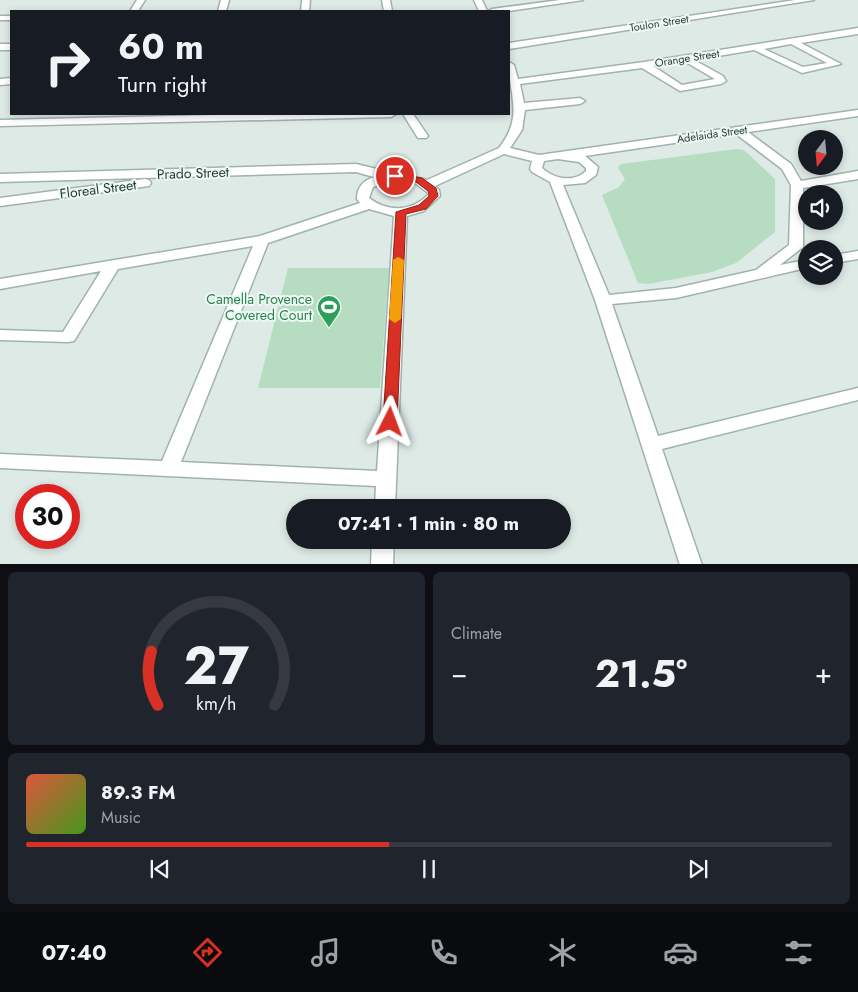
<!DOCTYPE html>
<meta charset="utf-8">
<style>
:root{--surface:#171b24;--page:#20242c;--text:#f1f3f6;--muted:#9ea1a6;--line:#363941;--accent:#d93025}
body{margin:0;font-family:Jost,sans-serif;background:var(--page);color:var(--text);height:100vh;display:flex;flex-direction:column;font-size:19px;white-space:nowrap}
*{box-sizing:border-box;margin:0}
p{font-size:16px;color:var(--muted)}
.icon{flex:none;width:28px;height:28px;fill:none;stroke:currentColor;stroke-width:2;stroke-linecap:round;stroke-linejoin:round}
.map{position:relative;height:564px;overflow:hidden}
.panel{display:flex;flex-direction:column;gap:8px;padding:8px;background:#0d0f14;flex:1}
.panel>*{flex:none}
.top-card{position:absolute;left:10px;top:10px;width:500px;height:105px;border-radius:0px;box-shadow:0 2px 8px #0003;background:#171b24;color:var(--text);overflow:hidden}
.needle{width:32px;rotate:196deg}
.buttons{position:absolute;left:798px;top:130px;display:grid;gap:10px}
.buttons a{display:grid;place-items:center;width:45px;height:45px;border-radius:50%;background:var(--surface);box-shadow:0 2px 8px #0003;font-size:25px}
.speed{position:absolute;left:15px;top:484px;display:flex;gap:10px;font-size:25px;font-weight:700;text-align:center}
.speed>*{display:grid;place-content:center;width:65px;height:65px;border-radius:50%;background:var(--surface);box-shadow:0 2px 8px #0003;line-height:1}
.speed .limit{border:8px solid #d22;background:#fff;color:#111}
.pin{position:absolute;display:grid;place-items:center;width:42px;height:42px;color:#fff;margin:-21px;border:2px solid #fff;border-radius:50%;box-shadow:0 1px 5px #0007}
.me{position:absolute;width:55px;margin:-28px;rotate:3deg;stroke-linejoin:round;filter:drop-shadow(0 0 4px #0008)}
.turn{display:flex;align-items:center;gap:18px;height:105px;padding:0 25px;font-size:22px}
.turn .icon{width:65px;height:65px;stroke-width:2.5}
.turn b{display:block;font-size:35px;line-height:42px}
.big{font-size:38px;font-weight:700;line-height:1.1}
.panel .widget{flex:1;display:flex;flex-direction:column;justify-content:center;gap:8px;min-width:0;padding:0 18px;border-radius:8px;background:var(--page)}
.panel .dial{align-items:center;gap:0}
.dial svg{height:130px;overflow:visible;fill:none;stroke:var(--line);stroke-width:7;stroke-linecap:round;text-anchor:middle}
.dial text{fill:var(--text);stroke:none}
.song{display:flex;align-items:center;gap:15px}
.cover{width:60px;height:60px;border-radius:8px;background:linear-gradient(135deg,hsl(10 70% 55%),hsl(100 70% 35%))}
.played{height:5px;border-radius:2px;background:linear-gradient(90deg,var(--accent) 45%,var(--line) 45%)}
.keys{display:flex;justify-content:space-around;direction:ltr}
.heat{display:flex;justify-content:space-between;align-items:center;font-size:28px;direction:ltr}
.panel .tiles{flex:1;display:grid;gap:8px;grid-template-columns:1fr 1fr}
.widget:last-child{grid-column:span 2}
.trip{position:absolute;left:286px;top:499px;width:285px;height:50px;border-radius:25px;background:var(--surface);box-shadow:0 2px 8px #0003;font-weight:700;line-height:50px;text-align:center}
.dock{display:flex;height:80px;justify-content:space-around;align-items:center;background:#090b0e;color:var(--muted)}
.dock .icon{width:35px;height:35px}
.dock .active{color:var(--accent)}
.dock b{font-size:22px;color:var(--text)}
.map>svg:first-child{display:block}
</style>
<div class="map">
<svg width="858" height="565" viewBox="0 0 858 565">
<rect width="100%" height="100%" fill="#deeae5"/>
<path fill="#b6dcc2" d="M737,149l7,1 31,29v53l-39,31 -24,9 -64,12 -10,-1 -36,-88 17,-8 6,-8 -7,-11 3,-4z
M288,268h101l-9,120h-122z"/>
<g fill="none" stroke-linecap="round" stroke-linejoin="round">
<g stroke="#a1b2ac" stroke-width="3">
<path id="minor" d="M137,0h8l-7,11h-8z
M221,0h8l-3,11h-8z
M302,0h8l-1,11h-8z
M382,0h8l2,11h-8z
M474,0h8l5,11h-8z
M560,0h23l-74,11h-21l4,-2z
M795,0h19l-305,49v-6z
M0,16h11v4h-11z
M858,28v6l-57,9 40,21 -39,9 -48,-23 -60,10 29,16 3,5 -5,3 -41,7 -38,-23 -122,16 4,19 56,-5 5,3 -5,3 -55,6 -3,20 -12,18 29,7 319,-45v6l-110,16 43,32 10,17 57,-10v8l-55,9v59l-23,18 26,-5v8l-130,30 -64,6 46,132 200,-48v12l-196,49 40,116h-22l-85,-265 -45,-118 -18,-10 -2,-3 2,-8 -28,-7 -69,32 4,4 1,6 -16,15 -17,5 -12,292h-20l1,-22 -376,-18v-14l162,7 91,-215 -135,23 -44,72 -6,1 -68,-2v-10l63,2 38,-61 -101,18v-10l260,-43 100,-33 -3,-4c0,-12 6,-18 17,-22l-18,-5 -356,10v-8l356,-10 25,6 5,4 9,-2 32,8 72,-32c25,-32 10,-51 10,-86l5,3 4,14 126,-17zM791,44l36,19 -24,4 -39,-18zM684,61l31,18 -33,6 -29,-19zM736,134l46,35 9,16 -2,60 -33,25 -80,18 -67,7 -46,-110 22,-2 11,-8 2,-8 -13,-11zM558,159l21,3 7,6v3c-12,12 -32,8 -44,-3l2,-7zM395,180l20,3 12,9 1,3c-17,17 -41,17 -59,3l4,-11zM369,209l25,7 -17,255 -196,-9 87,-219z
M0,44h11v6h-11z
M11,78v6l-11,1v-6z
M261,114h135l-5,3 -391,9v-6z
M403,114h10l15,22 -2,2h-8z
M145,179l4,1 2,3 -2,3 -149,20v-8z
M858,251v8l-24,4v-8z
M372,540h22l-1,25h-22z"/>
</g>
<use href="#minor" fill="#fff" fill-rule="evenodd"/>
</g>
<path fill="#d93025" stroke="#8d1f18" d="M395,174l27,4 14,10 2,8 -12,13 -20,5 -9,208 -7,5 -7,-5 13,-210 23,-7 10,-9 -1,-5 -12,-9 -24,-4v-3z"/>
<path fill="#f59e0b" d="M398,257l6,3 -3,59 -6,4 -6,-4 4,-59z"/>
<defs>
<g id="stadium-pin" transform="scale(1.25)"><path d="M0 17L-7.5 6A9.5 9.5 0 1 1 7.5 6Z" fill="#2e9e5b" stroke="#eef7f3"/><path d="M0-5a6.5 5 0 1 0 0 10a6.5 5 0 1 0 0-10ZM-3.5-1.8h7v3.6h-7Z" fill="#fff"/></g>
</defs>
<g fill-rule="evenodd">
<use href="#stadium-pin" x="329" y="307"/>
</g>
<g text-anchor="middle" stroke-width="4" stroke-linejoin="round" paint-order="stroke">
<g font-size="11" fill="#1f3a34" stroke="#eef7f3">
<text transform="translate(659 23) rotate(-9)" y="4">Toulon Street</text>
<text transform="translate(687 58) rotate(-9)" y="4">Orange Street</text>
<text transform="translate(712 134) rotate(-8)" y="4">Adelaida Street</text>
</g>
<g font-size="14" fill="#1f3a34" stroke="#eef7f3">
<text transform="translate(193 173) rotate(-2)" y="5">Prado Street</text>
<text transform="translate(98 189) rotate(-7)" y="5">Floreal Street</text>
</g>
<g font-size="14" fill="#27864d" stroke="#eef7f3" text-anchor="end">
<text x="312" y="304">Camella Provence<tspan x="312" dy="16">Covered Court</tspan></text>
</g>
</g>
</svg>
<div class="buttons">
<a><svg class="needle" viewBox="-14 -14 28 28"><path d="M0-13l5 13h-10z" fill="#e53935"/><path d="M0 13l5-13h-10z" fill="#9ea1a6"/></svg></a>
<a><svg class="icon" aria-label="sound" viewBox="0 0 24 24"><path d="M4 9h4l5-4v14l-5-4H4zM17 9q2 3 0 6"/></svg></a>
<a><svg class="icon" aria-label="layers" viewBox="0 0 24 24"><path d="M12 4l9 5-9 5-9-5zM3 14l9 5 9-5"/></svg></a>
</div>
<div class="speed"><div class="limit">30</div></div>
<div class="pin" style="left:395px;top:176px;background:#d93025"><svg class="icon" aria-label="arrive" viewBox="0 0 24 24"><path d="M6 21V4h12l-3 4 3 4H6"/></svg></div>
<svg class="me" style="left:390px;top:422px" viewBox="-20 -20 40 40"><path d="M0-17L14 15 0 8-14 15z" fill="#d93025" stroke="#fff" stroke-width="4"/></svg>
<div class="trip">07:41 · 1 min · 80 m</div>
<div class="top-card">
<div class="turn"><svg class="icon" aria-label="right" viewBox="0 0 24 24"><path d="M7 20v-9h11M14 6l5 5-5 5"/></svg><div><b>60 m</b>Turn right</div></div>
</div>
</div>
<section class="panel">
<div class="tiles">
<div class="widget dial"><svg viewBox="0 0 100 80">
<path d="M14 69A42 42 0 1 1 86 69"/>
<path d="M14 69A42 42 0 0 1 10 36" stroke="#d93025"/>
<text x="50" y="56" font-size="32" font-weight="700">27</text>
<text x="50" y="72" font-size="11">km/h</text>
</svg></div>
<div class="widget"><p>Climate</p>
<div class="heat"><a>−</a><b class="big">21.5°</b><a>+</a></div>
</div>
<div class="widget">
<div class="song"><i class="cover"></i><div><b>89.3 FM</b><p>Music</p></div></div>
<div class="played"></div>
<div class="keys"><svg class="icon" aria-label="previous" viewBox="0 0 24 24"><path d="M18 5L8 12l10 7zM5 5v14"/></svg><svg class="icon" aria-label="pause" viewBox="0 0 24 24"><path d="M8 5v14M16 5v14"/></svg><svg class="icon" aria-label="next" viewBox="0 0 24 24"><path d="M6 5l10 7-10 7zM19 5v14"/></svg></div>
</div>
</div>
</section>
<nav class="dock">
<b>07:40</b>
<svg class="icon active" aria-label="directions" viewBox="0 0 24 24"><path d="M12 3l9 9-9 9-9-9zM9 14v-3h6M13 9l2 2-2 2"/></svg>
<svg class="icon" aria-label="music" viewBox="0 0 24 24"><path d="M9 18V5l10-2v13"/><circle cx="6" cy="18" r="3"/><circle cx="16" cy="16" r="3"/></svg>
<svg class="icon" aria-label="phone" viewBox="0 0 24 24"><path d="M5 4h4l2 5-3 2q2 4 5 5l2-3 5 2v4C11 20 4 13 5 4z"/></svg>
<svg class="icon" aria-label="climate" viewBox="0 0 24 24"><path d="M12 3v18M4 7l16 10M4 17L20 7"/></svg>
<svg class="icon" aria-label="car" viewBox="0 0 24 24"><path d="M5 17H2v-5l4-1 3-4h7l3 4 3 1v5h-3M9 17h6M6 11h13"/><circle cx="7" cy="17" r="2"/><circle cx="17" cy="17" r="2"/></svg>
<svg class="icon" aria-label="filters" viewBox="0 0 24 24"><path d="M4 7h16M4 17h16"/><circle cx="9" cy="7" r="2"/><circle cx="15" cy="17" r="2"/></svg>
</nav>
